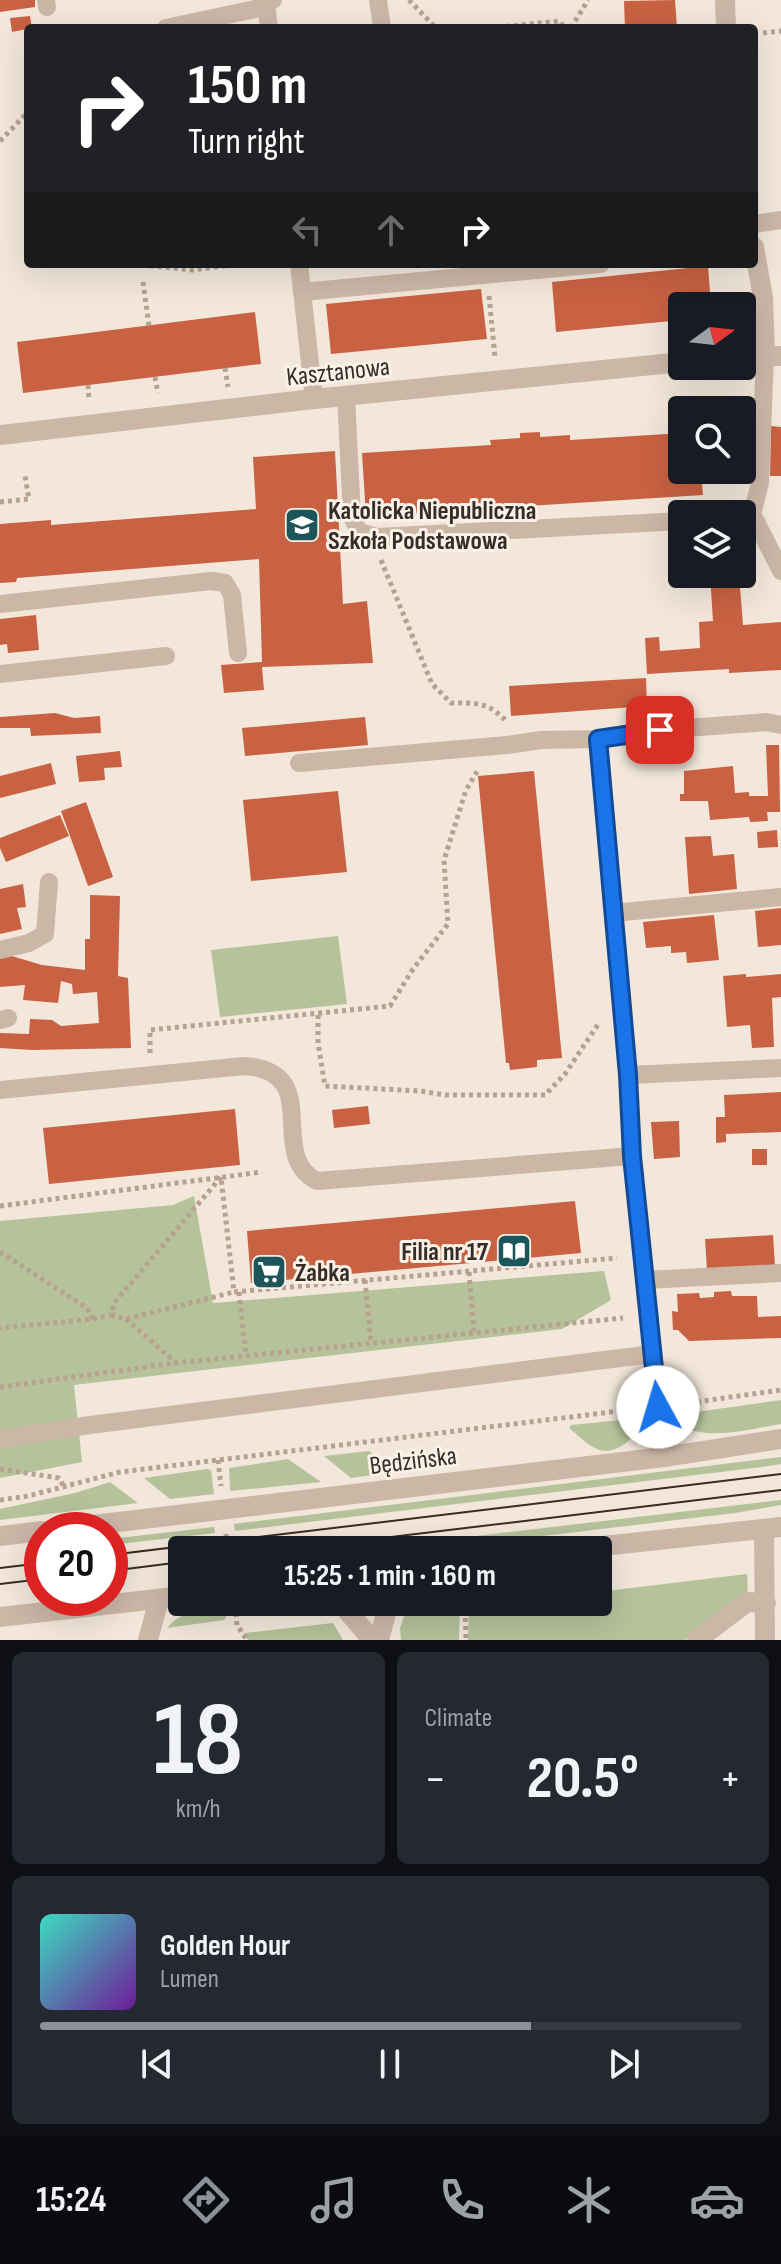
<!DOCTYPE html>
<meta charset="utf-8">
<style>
:root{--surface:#171b24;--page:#242831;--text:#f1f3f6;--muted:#9ea1a6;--line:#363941;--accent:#8c9099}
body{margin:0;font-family:"Sofia Sans Condensed",sans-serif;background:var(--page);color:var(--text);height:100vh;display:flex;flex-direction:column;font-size:30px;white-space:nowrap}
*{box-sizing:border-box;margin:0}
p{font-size:26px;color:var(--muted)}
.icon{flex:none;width:44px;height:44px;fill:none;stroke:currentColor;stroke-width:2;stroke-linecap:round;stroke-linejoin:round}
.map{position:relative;height:1640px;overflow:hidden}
.drawer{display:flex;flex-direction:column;gap:12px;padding:12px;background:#0d0f14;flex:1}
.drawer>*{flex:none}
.banner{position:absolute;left:24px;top:24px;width:734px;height:244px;border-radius:8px;box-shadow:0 8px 32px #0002;background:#202124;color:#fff;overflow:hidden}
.needle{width:52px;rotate:75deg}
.controls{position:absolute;left:668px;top:292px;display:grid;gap:16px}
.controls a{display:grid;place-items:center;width:88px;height:88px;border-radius:8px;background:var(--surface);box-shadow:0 8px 32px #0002;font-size:40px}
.speed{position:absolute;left:24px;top:1512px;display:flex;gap:16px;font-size:40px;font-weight:700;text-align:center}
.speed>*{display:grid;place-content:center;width:104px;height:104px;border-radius:50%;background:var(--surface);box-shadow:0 8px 32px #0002;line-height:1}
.speed .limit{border:12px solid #d22;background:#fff;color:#111}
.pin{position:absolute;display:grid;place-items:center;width:68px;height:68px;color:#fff;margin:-34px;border-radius:16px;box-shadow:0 4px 12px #0006}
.me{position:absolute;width:88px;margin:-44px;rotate:354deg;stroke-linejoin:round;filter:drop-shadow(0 0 6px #0008)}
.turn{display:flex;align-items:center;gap:28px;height:168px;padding:0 32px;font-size:36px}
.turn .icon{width:104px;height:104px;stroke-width:2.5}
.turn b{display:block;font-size:56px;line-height:68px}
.lanes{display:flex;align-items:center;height:76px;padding:0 32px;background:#0003;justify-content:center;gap:40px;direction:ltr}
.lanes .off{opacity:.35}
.big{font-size:60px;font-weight:700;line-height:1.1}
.drawer .card{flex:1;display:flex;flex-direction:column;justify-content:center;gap:12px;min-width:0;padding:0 28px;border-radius:12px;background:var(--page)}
.drawer .dial{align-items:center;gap:0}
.dial b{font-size:104px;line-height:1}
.song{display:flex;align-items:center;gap:24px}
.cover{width:96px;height:96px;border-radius:12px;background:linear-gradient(135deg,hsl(170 70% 55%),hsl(280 70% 35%))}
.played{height:8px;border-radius:4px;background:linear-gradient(90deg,var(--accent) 70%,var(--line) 70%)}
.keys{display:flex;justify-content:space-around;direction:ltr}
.heat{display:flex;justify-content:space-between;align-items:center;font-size:44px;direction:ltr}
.drawer .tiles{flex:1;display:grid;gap:12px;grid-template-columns:1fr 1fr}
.card:last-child{grid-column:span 2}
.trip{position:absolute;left:168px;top:1536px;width:444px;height:80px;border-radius:8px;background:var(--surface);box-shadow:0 8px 32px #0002;font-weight:700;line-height:80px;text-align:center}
.menu{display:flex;height:128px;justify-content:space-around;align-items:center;background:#090b0e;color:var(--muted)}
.menu .icon{width:56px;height:56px}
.menu .active{color:var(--accent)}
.menu b{font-size:36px;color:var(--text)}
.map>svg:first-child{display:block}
</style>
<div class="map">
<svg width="781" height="1640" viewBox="0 0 781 1640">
<rect width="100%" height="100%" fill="#f3e7db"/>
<path fill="#b5c29a" d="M338,936l9,68 -127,13 -9,-67z
M194,1196l19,107 391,-32 7,29 -49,29 -488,56 8,77 -82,16v-257l173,-16z
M781,1400v24c-28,4 -92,23 -107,-9z
M642,1418c-3,18 -27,41 -47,30 -9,-4 -18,-14 -26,-20l2,-3z
M369,1451l25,21 -43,6 -27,-22z
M781,1457v7l-19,3 -527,64 -1,-7z
M288,1459l33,23 -91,9 -1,-23z
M207,1469l4,1 3,24 -44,5 -26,-21z
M110,1482l28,21 -138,17v-11l75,-16z
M781,1500v5l-46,8 -309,37h-68z
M214,1527l1,6 -105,12v-6z
M747,1574l1,22 -63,44h-217l1,-33 44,-5h85v-10z
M265,1602h55l9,4 -79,10 -5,-3 -1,-8z
M460,1606l-1,34h-58l-1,-12 6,-17z
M227,1607l2,6 -5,7 -57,8c15,-19 38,-18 60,-21z
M333,1623l10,17h-95l-4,-7z"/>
<path fill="#c96242" d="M0,0h35v7l-35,5z
M675,0l2,28h-52l-1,-27z
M30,16l2,12 -20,4 -2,-14z
M708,266l3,40h-29v14l-126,12 -4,-50z
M481,289l6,50 -156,15 -5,-50z
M255,312l6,52 -238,29 -6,-51z
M771,426l10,1v49h-11z
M540,432v5l30,-2v5l112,-7v37h19l2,25 -337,21 -4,-63 129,-8 -1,-5 30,-2v-5z
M335,451l8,153 24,-3 6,62 -111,4 2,23 -40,3 -3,-28 41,-3 -3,-103 -242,19 -1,4 -16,1v-59l51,-4v5l205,-16 -3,-52z
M710,574h29l4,51 38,-3v48l-52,3v-4l-82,5 -2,-36 14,-1 1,14 40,-3 -1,-26 14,-1z
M36,615l3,35 -31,3 -1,-9 -7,1v-26z
M646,678l1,28 -136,10 -2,-30z
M55,713l19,5 26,-2 1,17 -70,3 -1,-8h-30v-11z
M365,717l3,28 -123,11 -3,-28z
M766,745h13l1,67h-13l1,9 -18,1 -1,-5 -39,3 -2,-19h-28v-7h4v-23l49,-5 2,27 14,-1v4h19z
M120,751l2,16 -18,1 1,12 -26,2 -3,-26z
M51,763l5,21 -56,14v-22z
M534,771l28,287 -25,2v7l-27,3 -1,-7h-3l-28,-287z
M338,791l9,81 -96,9 -8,-81z
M86,802l27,75 -25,9 -27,-75z
M60,815l9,21 -63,26 -6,-14v-10z
M777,830l1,17 -20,1 -1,-16z
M711,836l2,20 21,-2 3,35 -48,5 -4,-57z
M23,884l3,23 -9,1 5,21 -22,5v-45z
M90,895l30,1 -2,80 10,2 3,70 -99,2 -32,-2v-15l29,1 1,-15 22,1 9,6 38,-3 -2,-31 -24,2 -1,-10 -11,-3 -3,22 -35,-3 2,-15 -25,2v-32l5,-1 37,11 43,5v-31h5z
M781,908v37l-23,2 -3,-36z
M714,915l5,45 -32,3 -1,-11 -15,1v-7l-25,2 -3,-26z
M746,974v3l35,-3v23l-9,1 2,49 -22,1 -2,-23 -23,2 -4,-51z
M781,1092v40l-55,2v8l-10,1v-26h9l-1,-22z
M368,1106l2,18 -36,4 -2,-18z
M235,1109l5,56 -191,19 -6,-56z
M679,1121l1,36 -26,2 -3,-37z
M752,1149h15v16h-15z
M575,1201l6,52 -330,30 -4,-52z
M773,1235l2,31 -68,4 -2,-31z
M731,1291l1,5h25l1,21 23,-1v22l-92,3 -11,-11h-5l-1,-19 6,1 -1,-18 22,-1 1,5 14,-1v-5z"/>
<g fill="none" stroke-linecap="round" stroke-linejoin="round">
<path stroke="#b7a191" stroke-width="5" stroke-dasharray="4 4" stroke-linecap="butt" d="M409,0l27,28
M490,28l70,-7 4,7
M571,28l17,-28
M763,33l18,-2
M0,141l28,-29
M142,265l51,5 46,-6
M143,282l6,44
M489,296l6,61
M225,368l3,19
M155,377l3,16
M88,385l1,15
M0,502l29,-3 -4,-23
M381,560l51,124 19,19c27,0 38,-1 57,20
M318,1015v28l7,43 96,5 24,4h100l20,-21 34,-51
M150,1053v-23l240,-24 23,-37 35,-45 -4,-64 22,-70 12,-20
M0,1206l262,-34
M0,1252l87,56 6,11 -93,9
M469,1272l5,61
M365,1280l6,63
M239,1292l7,63
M111,1315l15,4 108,-27
M93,1319l18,-4 3,-12 107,-126 13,115 383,-34
M126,1319l49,43
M0,1387l175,-24 448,-45
M681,1404l100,-14
M218,1460l3,26
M0,1469l59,9 5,9
M0,1500l28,-4 92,-24 516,-63
M226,1534l2,16
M465,1602l1,38
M235,1605l2,20 10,15"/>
<path stroke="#cbb7a6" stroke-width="18" d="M46,0l1,7
M378,0l4,28
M166,28l89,-19 11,-6
M269,28l-3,-25 7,-3
M754,224l27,-4
M299,264l15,135
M302,292l299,-28
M765,356l-5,127 -8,31 29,57
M346,396l6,121 7,15 18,5 305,-16
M0,604l211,-23 14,2 7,12 6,58
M0,674l166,-18
M299,763l208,-18 34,-5 57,-1
M613,913l168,-16
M0,950l29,-7 16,-9 4,-52
M0,1020l8,-2
M628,1075l153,-7
M0,1090l244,-24c82,5 21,89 73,115l315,-25
M645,1280l136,-7
M0,1439l90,-14 562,-71
M664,1457l-32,-301 -4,-81 -30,-336 36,-7 132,-10 15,3"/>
<path stroke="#cbb7a6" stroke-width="20" d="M725,0l1,28
M754,247l9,50 2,59
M742,357l39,-1
M0,435l314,-36 368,-37
M764,1529l1,111
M340,1602l32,38
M148,1640l11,-41
M379,1640l10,-38
M697,1640l50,-38 19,1"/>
<path stroke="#cbb7a6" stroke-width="20" d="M51,1530l613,-73 117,-18
M0,1536l42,-5
M565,1550l216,-23
M0,1617l182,-21"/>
<path stroke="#372c27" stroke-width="2" d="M283,1550l498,-60
M110,1555l671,-81
M0,1568l42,-5
M110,1571l72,-9
M0,1584l42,-5"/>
</g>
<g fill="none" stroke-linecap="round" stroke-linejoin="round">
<g stroke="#114b97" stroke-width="20">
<path id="route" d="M658,1407l-26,-251 -4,-81 -30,-336 62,-9"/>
</g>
<use href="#route" stroke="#1a73e8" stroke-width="14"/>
</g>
<defs>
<g id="school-square" transform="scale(1.8)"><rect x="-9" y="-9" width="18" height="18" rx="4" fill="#1c565a" stroke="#faf1e7"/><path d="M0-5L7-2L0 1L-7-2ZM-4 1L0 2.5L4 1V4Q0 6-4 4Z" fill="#fff"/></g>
<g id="library-square" transform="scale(1.8)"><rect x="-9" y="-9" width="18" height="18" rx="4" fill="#1c565a" stroke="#faf1e7"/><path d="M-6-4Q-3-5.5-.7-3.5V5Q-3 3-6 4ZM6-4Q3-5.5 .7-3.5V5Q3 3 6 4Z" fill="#fff"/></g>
<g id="supermarket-square" transform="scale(1.8)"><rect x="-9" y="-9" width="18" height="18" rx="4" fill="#1c565a" stroke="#faf1e7"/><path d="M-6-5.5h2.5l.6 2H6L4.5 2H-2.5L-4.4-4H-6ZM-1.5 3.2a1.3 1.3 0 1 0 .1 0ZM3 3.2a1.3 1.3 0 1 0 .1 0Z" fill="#fff"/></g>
</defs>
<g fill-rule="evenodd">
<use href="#school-square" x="302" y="525"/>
<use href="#library-square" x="514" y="1251"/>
<use href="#supermarket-square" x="269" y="1272"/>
</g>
<g text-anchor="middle" stroke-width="6" stroke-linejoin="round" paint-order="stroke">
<g font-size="26" fill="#372c27" stroke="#faf1e7">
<text transform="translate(338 371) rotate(-6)" y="9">Kasztanowa</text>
<text transform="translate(413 1460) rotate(-7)" y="9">Będzińska</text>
</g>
<g font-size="26" font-weight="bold" fill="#372c27" stroke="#faf1e7" text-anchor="start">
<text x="328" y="519">Katolicka Niepubliczna<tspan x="328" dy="30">Szkoła Podstawowa</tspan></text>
<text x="488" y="1260" text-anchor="end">Filia nr 17</text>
<text x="295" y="1281">Żabka</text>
</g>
</g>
</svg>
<div class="controls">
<a><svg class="needle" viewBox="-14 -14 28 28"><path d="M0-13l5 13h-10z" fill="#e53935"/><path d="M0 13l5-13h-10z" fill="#9ea1a6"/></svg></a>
<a><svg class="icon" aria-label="search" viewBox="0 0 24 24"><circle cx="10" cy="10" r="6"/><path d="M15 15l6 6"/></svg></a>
<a><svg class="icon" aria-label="layers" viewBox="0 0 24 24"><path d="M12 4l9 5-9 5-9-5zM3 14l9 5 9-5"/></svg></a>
</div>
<div class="speed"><div class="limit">20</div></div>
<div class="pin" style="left:660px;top:730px;background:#d93025"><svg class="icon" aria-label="arrive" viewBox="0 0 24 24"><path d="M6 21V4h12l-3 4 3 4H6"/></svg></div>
<svg class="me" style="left:658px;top:1407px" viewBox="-20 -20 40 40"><circle r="19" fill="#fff"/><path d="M0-13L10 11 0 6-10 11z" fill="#1a73e8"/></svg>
<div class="trip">15:25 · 1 min · 160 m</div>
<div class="banner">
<div class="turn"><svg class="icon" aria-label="right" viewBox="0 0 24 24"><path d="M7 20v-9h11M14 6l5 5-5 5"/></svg><div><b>150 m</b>Turn right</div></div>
<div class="lanes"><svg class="icon off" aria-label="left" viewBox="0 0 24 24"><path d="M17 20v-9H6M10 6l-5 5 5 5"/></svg><svg class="icon off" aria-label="ahead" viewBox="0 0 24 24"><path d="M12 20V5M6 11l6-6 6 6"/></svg><svg class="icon" aria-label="right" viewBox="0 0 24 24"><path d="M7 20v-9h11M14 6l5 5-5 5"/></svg></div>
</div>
</div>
<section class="drawer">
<div class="tiles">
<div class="card dial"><b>18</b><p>km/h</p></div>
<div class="card"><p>Climate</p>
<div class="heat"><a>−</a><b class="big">20.5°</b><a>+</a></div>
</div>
<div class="card">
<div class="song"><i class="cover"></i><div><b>Golden Hour</b><p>Lumen</p></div></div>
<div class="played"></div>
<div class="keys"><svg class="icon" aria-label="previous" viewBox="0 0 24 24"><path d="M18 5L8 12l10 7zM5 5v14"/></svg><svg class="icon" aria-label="pause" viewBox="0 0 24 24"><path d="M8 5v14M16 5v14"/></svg><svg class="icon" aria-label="next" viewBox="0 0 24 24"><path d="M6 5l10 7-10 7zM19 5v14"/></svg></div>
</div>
</div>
</section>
<nav class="menu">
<b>15:24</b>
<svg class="icon active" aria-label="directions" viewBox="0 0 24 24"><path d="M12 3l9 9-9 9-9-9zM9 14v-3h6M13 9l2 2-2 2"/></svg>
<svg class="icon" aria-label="music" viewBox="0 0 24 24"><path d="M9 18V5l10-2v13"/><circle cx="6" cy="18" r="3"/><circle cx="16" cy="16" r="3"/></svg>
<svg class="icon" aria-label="phone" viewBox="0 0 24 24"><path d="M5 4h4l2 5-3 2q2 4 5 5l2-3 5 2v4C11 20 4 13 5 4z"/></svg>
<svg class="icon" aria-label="climate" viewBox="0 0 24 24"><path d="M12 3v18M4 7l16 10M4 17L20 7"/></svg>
<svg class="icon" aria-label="car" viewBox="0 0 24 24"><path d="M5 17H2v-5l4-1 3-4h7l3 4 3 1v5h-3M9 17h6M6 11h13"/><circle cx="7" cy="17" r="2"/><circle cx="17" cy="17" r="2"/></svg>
</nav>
